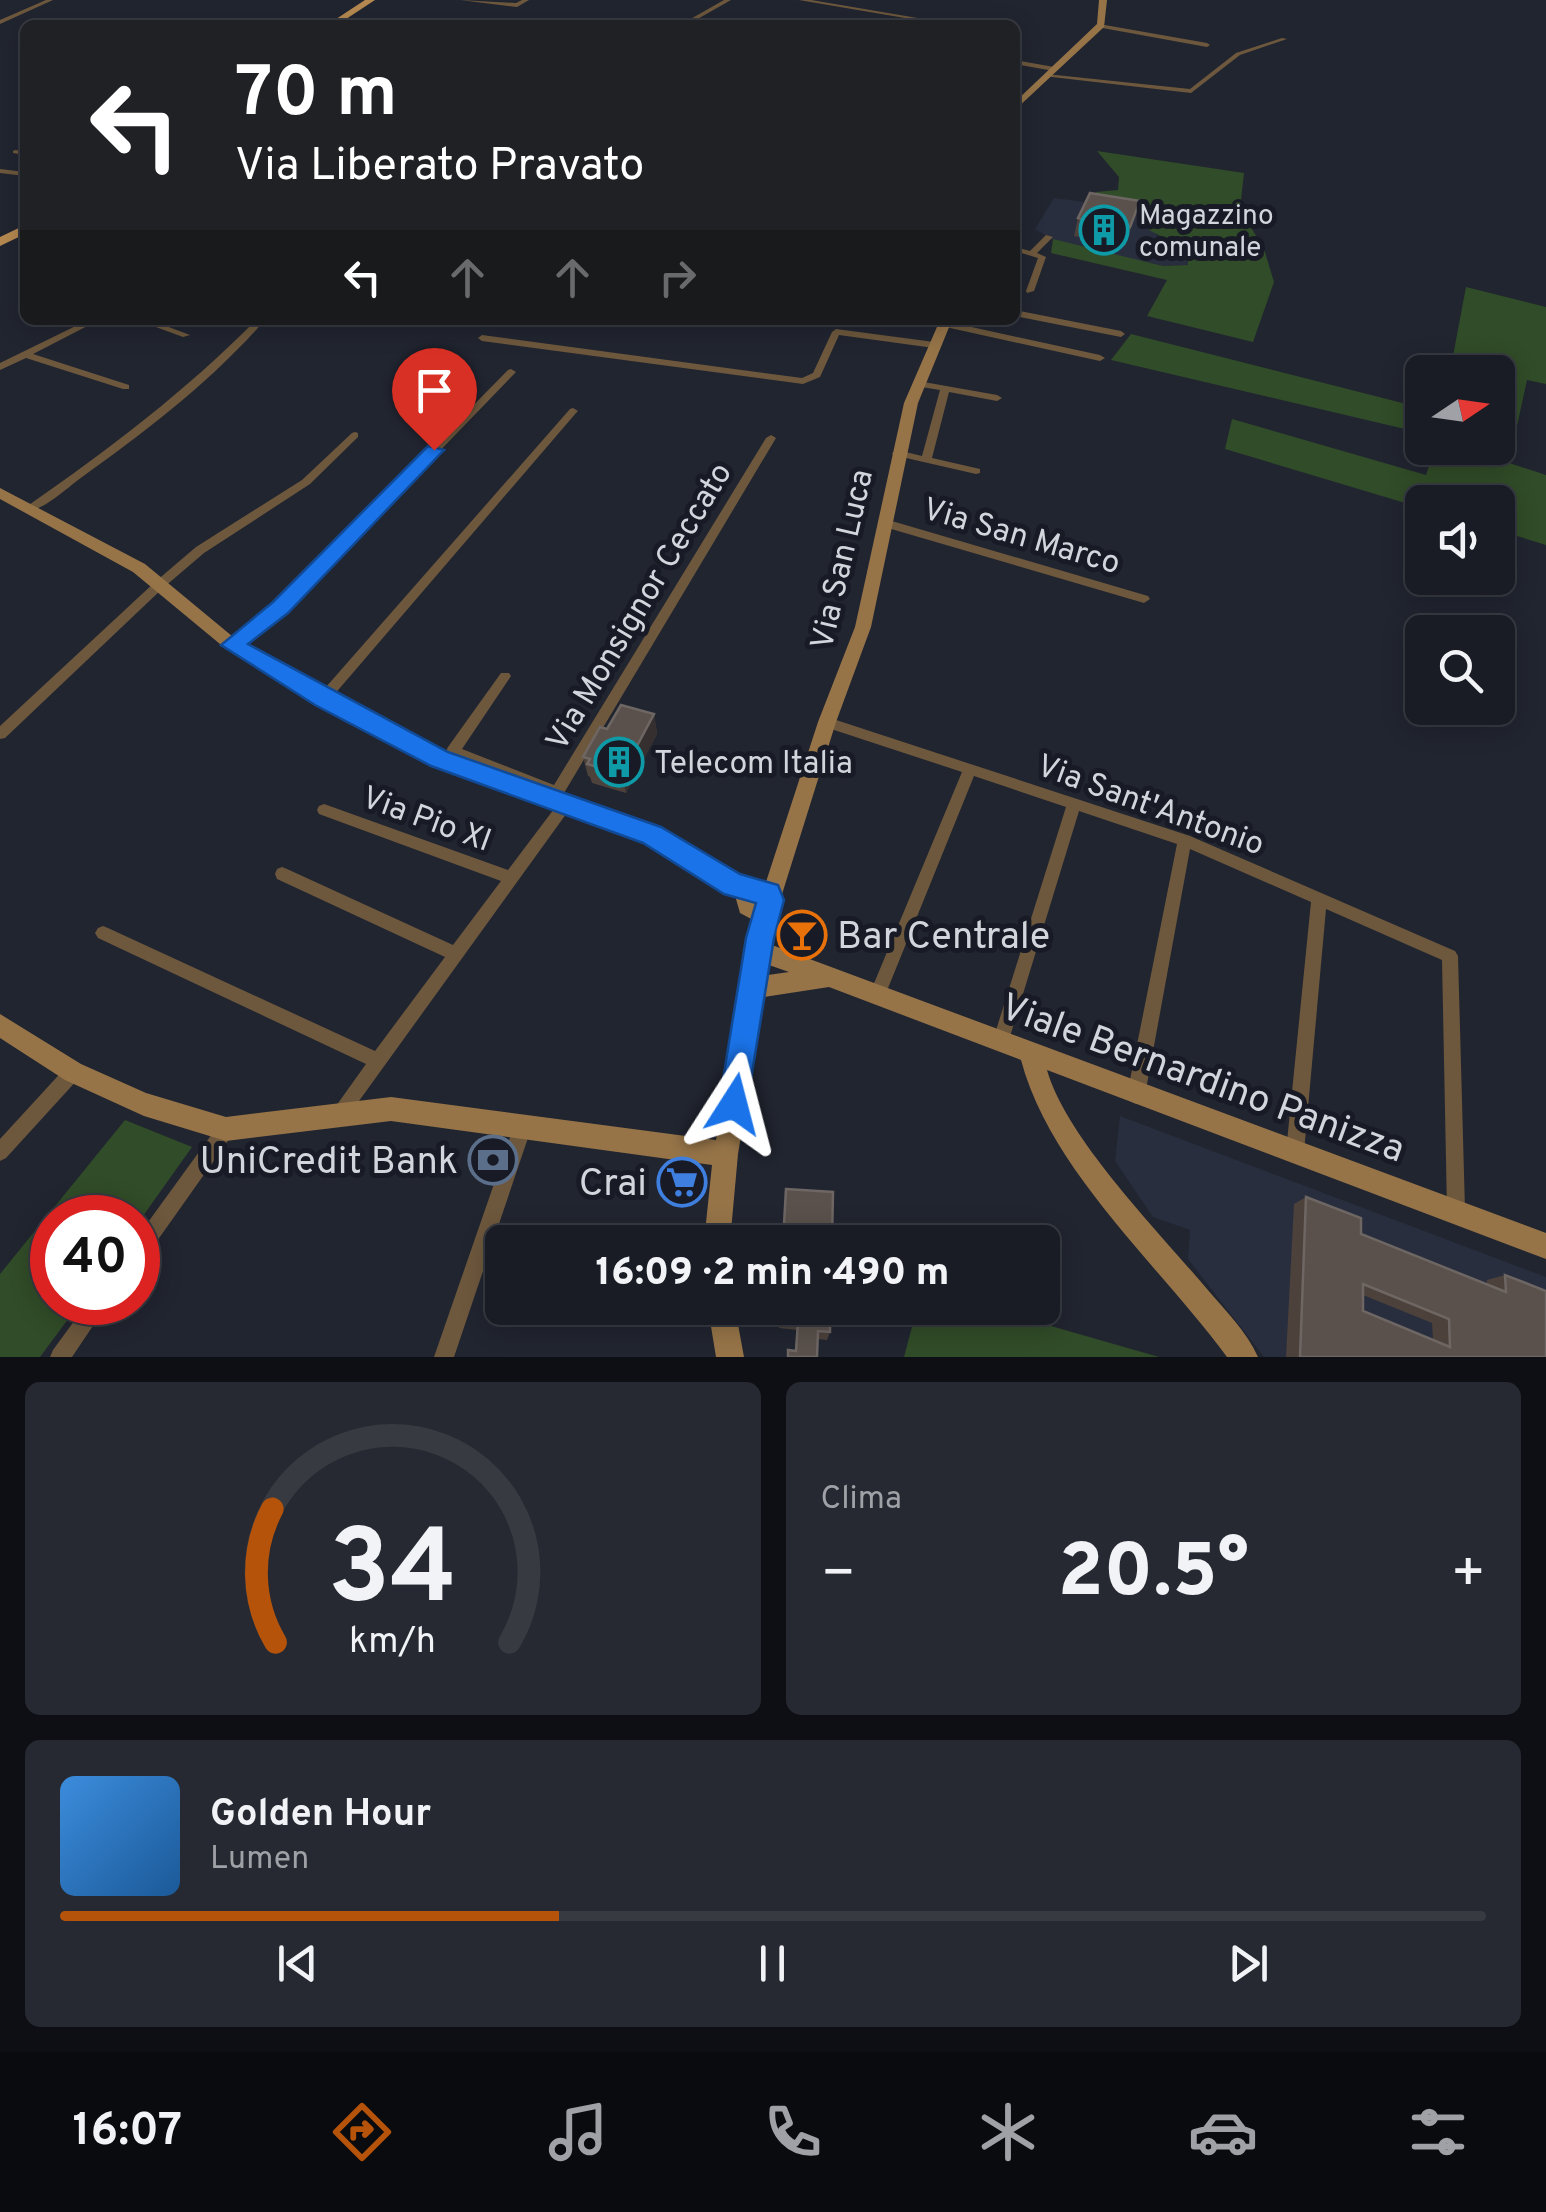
<!DOCTYPE html>
<html lang="it">
<meta charset="utf-8">
<style>
:root{--surface:#191c24;--page:#262931;--text:#f1f3f6;--muted:#9fa1a6;--line:#373a41;--accent:#b45309}
body{margin:0;font-family:Overpass,sans-serif;background:var(--page);color:var(--text);height:100vh;display:flex;flex-direction:column;font-size:38px;white-space:nowrap}
*{box-sizing:border-box;margin:0}
p{font-size:32px;color:var(--muted)}
.icon{flex:none;width:55px;height:55px;fill:none;stroke:currentColor;stroke-width:2;stroke-linecap:round;stroke-linejoin:round}
.map{position:relative;height:1357px;overflow:hidden}
.drawer{display:flex;flex-direction:column;gap:25px;padding:25px;background:#0e0f14;flex:1}
.drawer>*{flex:none}
.guide{position:absolute;left:20px;top:20px;width:1000px;height:305px;border-radius:15px;box-shadow:0 5px 25px #0003,0 0 0 2px var(--line);background:#202124;color:#fff;overflow:hidden}
.needle{width:65px;rotate:77deg}
.controls{position:absolute;left:1405px;top:355px;display:grid;gap:20px}
.controls a{display:grid;place-items:center;width:110px;height:110px;border-radius:15px;background:var(--surface);box-shadow:0 5px 25px #0003,0 0 0 2px var(--line);font-size:50px}
.speed{position:absolute;left:30px;top:1195px;display:flex;gap:20px;font-size:50px;font-weight:700;text-align:center}
.speed>*{display:grid;place-content:center;width:130px;height:130px;border-radius:50%;background:var(--surface);box-shadow:0 5px 25px #0003,0 0 0 2px var(--line);line-height:1}
.speed .limit{border:15px solid #d22;background:#fff;color:#111}
.pin{position:absolute;display:grid;place-items:center;width:85px;height:85px;color:#fff;margin:-102px -42px;border-radius:50% 50% 50% 0;rotate:-45deg;box-shadow:0 0 10px #0007}
.pin .icon{rotate:45deg}
.me{position:absolute;width:110px;margin:-55px;rotate:9deg;stroke-linejoin:round;filter:drop-shadow(0 0 8px #0008)}
.turn{display:flex;align-items:center;gap:35px;height:210px;padding:0 50px;font-size:45px}
.turn .icon{width:130px;height:130px;stroke-width:2.5}
.turn b{display:block;font-size:70px;line-height:85px}
.lanes{display:flex;align-items:center;height:95px;padding:0 50px;background:#0003;justify-content:center;gap:50px;direction:ltr}
.lanes .off{opacity:.35}
.big{font-size:75px;font-weight:800;line-height:1.1}
.drawer .widget{flex:1;display:flex;flex-direction:column;justify-content:center;gap:15px;min-width:0;padding:0 35px;border-radius:15px;background:var(--page)}
.drawer .dial{align-items:center;gap:0}
.dial svg{height:260px;overflow:visible;fill:none;stroke:var(--line);stroke-width:7;stroke-linecap:round;text-anchor:middle}
.dial text{fill:var(--text);stroke:none}
.song{display:flex;align-items:center;gap:30px}
.cover{width:120px;height:120px;border-radius:15px;background:linear-gradient(135deg,hsl(210 70% 55%),hsl(210 70% 35%))}
.played{height:10px;border-radius:5px;background:linear-gradient(90deg,var(--accent) 35%,var(--line) 35%)}
.keys{display:flex;justify-content:space-around;direction:ltr}
.heat{display:flex;justify-content:space-between;align-items:center;font-size:55px;direction:ltr}
.drawer .tiles{flex:1;display:grid;gap:25px;grid-template-columns:1fr 1fr}
.widget:last-child{grid-column:span 2}
.trip{position:absolute;left:485px;top:1225px;width:575px;height:100px;border-radius:15px;background:var(--surface);box-shadow:0 5px 25px #0003,0 0 0 2px var(--line);font-weight:800;line-height:100px;text-align:center}
.tab-bar{display:flex;height:160px;justify-content:space-around;align-items:center;background:#0a0b0e;color:var(--muted)}
.tab-bar .icon{width:70px;height:70px}
.tab-bar .current{color:var(--accent)}
.tab-bar b{font-size:45px;color:var(--text)}
.map>svg:first-child{display:block}
</style>
<div class="map">
<svg width="1546" height="1357" viewBox="0 0 1546 1357">
<rect width="100%" height="100%" fill="#212530"/>
<path fill="#282e3e" d="M1054,198l94,12 9,26 30,14 1,15 -25,1 -110,-26 -18,-11z
M1120,1116l426,161v80h-282l-76,-98 2,-29 -37,-13 -38,-56z"/>
<path fill="#314c28" d="M1097,151l147,22 -4,36 24,40 10,33 -21,60 -106,-26 20,-36 -116,-27 2,-14 110,27 25,-1 -1,-15 -38,-20 -1,-20 -55,-8 3,-10 22,-2 1,-13z
M1466,287l80,20v77l-19,-4 -18,83 37,12v70l-48,-15v-28h-76v6l-197,-59 7,-30 194,56 9,-27h63v-76h-48z
M1131,334l291,74v25l-311,-73z
M125,1120l67,27 -54,76v-5h-86v84l28,1 -40,54h-40v-83z
M917,1308h71l171,49h-255z"/>
<g fill="none" stroke-linecap="round" stroke-linejoin="round">
<path fill="#6d583d" fill-rule="evenodd" d="M46,0h7l-53,24v-4z
M460,0l56,3 6,-3h7l-12,7z
M724,0h7l-44,25h-7z
M799,0h12l148,25h-13z
M1099,24l108,19 3,2 -3,2 -110,-20z
M1282,38l5,1 -47,16 -49,38 -148,-17 3,-2 144,15 46,-36z
M1015,60l39,7 3,2 -3,2 -39,-7z
M15,150l10,1v4l-12,-2v-2z
M0,169l25,3v4l-25,-3z
M1046,235l7,2 -16,16 9,4 -12,34 -7,2 -1,-2 12,-33 -23,-7v-4l15,4z
M1015,310l106,21 4,3 -4,3 -106,-21z
M88,320h11l-66,34 96,31v4h-6l-97,-31 -26,12v-7z
M137,320h13l40,15 -7,2z
M256,320h9c-54,62 -121,113 -187,160 -13,10 -37,32 -52,31v-4c82,-57 160,-116 230,-187z
M944,321l156,34 5,3 -5,3 -159,-35 -1,-2z
M836,329l98,13 4,3 -4,3 -95,-13 -19,42 -17,7 -321,-43 -4,-3 4,-3 320,43 11,-5 19,-41z
M511,369l5,3 -2,2 -229,237 -49,37h-8l-2,-3 2,-3 49,-37 231,-235z
M918,381l79,14 5,3 -5,3 -48,-9 -17,66 48,11v4l-4,1 -83,-19 -1,-2 5,-3 25,6 18,-66 -25,-4 -2,-2z
M573,408l5,3 -2,2 -249,290h-8l-2,-4 2,-4 251,-286z
M355,432l3,1v4l-48,47 -106,69 -41,35 -158,150 -5,1v-13l155,-144 41,-35 106,-67 50,-47z
M771,435l5,3 -218,365 6,-3 5,2 2,4 -2,4 -223,309 -6,3 -6,-3 -3,-6 35,-49 -268,-126 -3,-5 3,-5 5,-2 5,2 267,123 70,-94 -168,-78 -2,-5 2,-5 5,-2 5,2 166,76 48,-64 -182,-67 -2,-4 2,-4 5,-2 184,66 49,-65 -5,2 -5,-2 -2,-4 3,-6 -100,-40 -2,-4 2,-4 53,-74h8l2,3 -2,3 -47,70 92,36 212,-347z
M885,519l263,77 2,3 -6,4 -263,-77 -1,-3z
M827,717l363,119 265,115 3,5 7,254 -3,6 -6,3 -6,-3 -3,-6 -5,-250 -116,-51 -22,243 -3,6 -6,3 -6,-3 -3,-6 25,-250 -121,-53 -45,246 -3,6 -6,3 -6,-3 -3,-6 50,-251 -98,-33 -71,232 -2,6 -6,2 -6,-2 -2,-6 74,-236 -92,-31 -90,222 -6,3 -6,-3 -2,-5 92,-221 -140,-46 -1,-4 1,-4z
M73,1064l6,2 2,6 -2,6 -73,80 -6,3v-22l67,-73z
M226,1120l6,3 3,6 -3,6 -87,123 -7,2v-24l82,-113z
M522,1120l6,3 3,6 -77,228h-20l79,-228 3,-6z
M88,1302h21l-37,55h-22l3,-7z"/>
<path fill="#967448" fill-rule="evenodd" d="M1099,0h8l-3,27 -89,83v-8l82,-78z
M1015,166l5,3v6l-5,3z
M940,320h12l-34,83 -47,224 -35,95 -58,185 -6,38 774,288v26l-499,-189c19,68 113,163 160,219 18,21 40,43 51,68h-31c-67,-91 -177,-187 -206,-297l-192,-73 -65,10 -26,157 -8,88h-26l8,-77 -321,-44 -165,20 -82,-25 -79,-36 -65,-42v-24l81,50 65,29 80,24 165,-20 325,43 27,-148 -2,-4 8,-33 -2,-5 8,-29 -15,-8 -4,-14 1,-4 -10,-3 -82,-51 -213,-77 -115,-60 -91,-55 -93,-77 -133,-73v-11l145,76 93,77 91,53 117,60 213,75 79,47 28,6 52,-160 37,-95 49,-224zM769,965l20,7 -21,3z
M708,1308h27l9,49h-28z"/>
<path fill="#b58950" fill-rule="evenodd" d="M365,0h10l-38,25h-10z
M25,225v9l-25,12v-9z"/>
</g>
<path fill="#4c413b" fill-rule="evenodd" d="M1140,201l-15,45 -51,-10 4,-18z
M654,714l3,20 -31,59 -34,-10 -2,-6 -2,-1 -5,-19 24,-28z
M1306,1197l55,37 126,50v-4l18,-5 41,82h-260l8,-153zM1363,1295l69,28 1,17 -70,-29z
M780,1308l50,24 -3,8 -10,-1 -22,12 2,-21 -18,-2z"/>
<path fill="#352f2f" d="M654,714l3,20 -31,59 -4,-19z"/>
<path fill="#5a514c" stroke="#6d6663" stroke-width="2.5" fill-rule="evenodd" d="M1090,193l50,8 -10,26 -52,-9z
M621,705l33,9 -32,60 -35,-10 3,-5 -7,-2 17,-30 7,2z
M786,1189l47,3 -1,50h-49z
M1306,1197l55,21v16l145,58 -1,-17 41,16v66h-246zM1363,1284l86,35 1,28 -87,-36z
M780,1308h50v24l-12,-1 -1,26h-29v-7l8,1 2,-30 -18,-2z"/>
<path fill="#1a73e8" stroke="#114b97" stroke-width="2.5" d="M428,446l16,4 -156,163 -40,31 200,108 213,75 79,47 38,11 6,15 -10,38 -29,178 -11,4 -11,-4 -4,-12 27,-166 10,-35 -32,-9 -81,-51 -212,-77 -116,-61 -94,-60 52,-43z"/>
<defs>
<g id="building-ring" transform="scale(2.5)"><circle r="9.5" fill="#181b26" stroke="#0f9aa8" stroke-width="1.5"/><path d="M-4-6H4V6H1V3H-1V6H-4ZM-2.5-4.3h1.7v1.8h-1.7ZM.8-4.3h1.7v1.8H.8ZM-2.5-1h1.7V.8h-1.7ZM.8-1h1.7V.8H.8Z" fill="#0f9aa8"/></g>
<g id="bar-ring" transform="scale(2.5)"><circle r="9.5" fill="#181b26" stroke="#e8710a" stroke-width="1.5"/><path d="M-6-5H6L.8 .8V4.5H3.5V6h-7V4.5H-.8V.8Z" fill="#e8710a"/></g>
<g id="bank-ring" transform="scale(2.5)"><circle r="9.5" fill="#181b26" stroke="#5c6f8a" stroke-width="1.5"/><path d="M-6-4H6V4H-6ZM0-2.3a2.3 2.3 0 1 0 0 4.6a2.3 2.3 0 1 0 0-4.6Z" fill="#5c6f8a"/></g>
<g id="supermarket-ring" transform="scale(2.5)"><circle r="9.5" fill="#181b26" stroke="#3f7fe0" stroke-width="1.5"/><path d="M-6-5.5h2.5l.6 2H6L4.5 2H-2.5L-4.4-4H-6ZM-1.5 3.2a1.3 1.3 0 1 0 .1 0ZM3 3.2a1.3 1.3 0 1 0 .1 0Z" fill="#3f7fe0"/></g>
</defs>
<g fill-rule="evenodd">
<use href="#building-ring" x="1104" y="230"/>
<use href="#building-ring" x="619" y="762"/>
<use href="#bar-ring" x="802" y="935"/>
<use href="#bank-ring" x="493" y="1160"/>
<use href="#supermarket-ring" x="682" y="1182"/>
</g>
<g text-anchor="middle" stroke-width="10" stroke-linejoin="round" paint-order="stroke">
<g font-size="28" fill="#d2d5dc" stroke="#181b26" text-anchor="start">
<text x="1139" y="224">Magazzino<tspan x="1139" dy="32">comunale</tspan></text>
</g>
<g font-size="32" fill="#d2d5dc" stroke="#181b26">
<text transform="translate(1022 535) rotate(16)" y="11">Via San Marco</text>
<text transform="translate(841 559) rotate(-77)" y="11">Via San Luca</text>
<text transform="translate(638 606) rotate(-59)" y="11">Via Monsignor Ceccato</text>
<text transform="translate(1151 804) rotate(20)" y="11">Via Sant'Antonio</text>
<text transform="translate(427 818) rotate(20)" y="11">Via Pio XI</text>
</g>
<g font-size="32" fill="#d2d5dc" stroke="#181b26" text-anchor="start">
<text x="654" y="773">Telecom Italia</text>
</g>
<g font-size="38" fill="#d2d5dc" stroke="#181b26" text-anchor="end">
<text x="837" y="948" text-anchor="start">Bar Centrale</text>
<text x="458" y="1173">UniCredit Bank</text>
<text x="647" y="1195">Crai</text>
</g>
<g font-size="38" fill="#d2d5dc" stroke="#181b26">
<text transform="translate(1203 1077) rotate(20)" y="13">Viale Bernardino Panizza</text>
</g>
</g>
</svg>
<div class="controls">
<a><svg class="needle" viewBox="-14 -14 28 28"><path d="M0-13l5 13h-10z" fill="#e53935"/><path d="M0 13l5-13h-10z" fill="#9fa1a6"/></svg></a>
<a><svg class="icon" aria-label="sound" viewBox="0 0 24 24"><path d="M4 9h4l5-4v14l-5-4H4zM17 9q2 3 0 6"/></svg></a>
<a><svg class="icon" aria-label="search" viewBox="0 0 24 24"><circle cx="10" cy="10" r="6"/><path d="M15 15l6 6"/></svg></a>
</div>
<div class="speed"><div class="limit">40</div></div>
<div class="pin" style="left:434px;top:450px;background:#d93025"><svg class="icon" aria-label="arrive" viewBox="0 0 24 24"><path d="M6 21V4h12l-3 4 3 4H6"/></svg></div>
<svg class="me" style="left:734px;top:1104px" viewBox="-20 -20 40 40"><path d="M0-17L14 15 0 8-14 15z" fill="#1a73e8" stroke="#fff" stroke-width="4"/></svg>
<div class="trip">16:09 · 2 min · 490 m</div>
<div class="guide">
<div class="turn"><svg class="icon" aria-label="left" viewBox="0 0 24 24"><path d="M17 20v-9H6M10 6l-5 5 5 5"/></svg><div><b>70 m</b>Via Liberato Pravato</div></div>
<div class="lanes"><svg class="icon" aria-label="left" viewBox="0 0 24 24"><path d="M17 20v-9H6M10 6l-5 5 5 5"/></svg><svg class="icon off" aria-label="ahead" viewBox="0 0 24 24"><path d="M12 20V5M6 11l6-6 6 6"/></svg><svg class="icon off" aria-label="ahead" viewBox="0 0 24 24"><path d="M12 20V5M6 11l6-6 6 6"/></svg><svg class="icon off" aria-label="right" viewBox="0 0 24 24"><path d="M7 20v-9h11M14 6l5 5-5 5"/></svg></div>
</div>
</div>
<section class="drawer">
<div class="tiles">
<div class="widget dial"><svg viewBox="0 0 100 80">
<path d="M14 69A42 42 0 1 1 86 69"/>
<path d="M14 69A42 42 0 0 1 13 28" stroke="#b45309"/>
<text x="50" y="56" font-size="32" font-weight="700">34</text>
<text x="50" y="72" font-size="11">km/h</text>
</svg></div>
<div class="widget"><p>Clima</p>
<div class="heat"><a>−</a><b class="big">20.5°</b><a>+</a></div>
</div>
<div class="widget">
<div class="song"><i class="cover"></i><div><b>Golden Hour</b><p>Lumen</p></div></div>
<div class="played"></div>
<div class="keys"><svg class="icon" aria-label="previous" viewBox="0 0 24 24"><path d="M18 5L8 12l10 7zM5 5v14"/></svg><svg class="icon" aria-label="pause" viewBox="0 0 24 24"><path d="M8 5v14M16 5v14"/></svg><svg class="icon" aria-label="next" viewBox="0 0 24 24"><path d="M6 5l10 7-10 7zM19 5v14"/></svg></div>
</div>
</div>
</section>
<nav class="tab-bar">
<b>16:07</b>
<svg class="icon current" aria-label="directions" viewBox="0 0 24 24"><path d="M12 3l9 9-9 9-9-9zM9 14v-3h6M13 9l2 2-2 2"/></svg>
<svg class="icon" aria-label="music" viewBox="0 0 24 24"><path d="M9 18V5l10-2v13"/><circle cx="6" cy="18" r="3"/><circle cx="16" cy="16" r="3"/></svg>
<svg class="icon" aria-label="phone" viewBox="0 0 24 24"><path d="M5 4h4l2 5-3 2q2 4 5 5l2-3 5 2v4C11 20 4 13 5 4z"/></svg>
<svg class="icon" aria-label="climate" viewBox="0 0 24 24"><path d="M12 3v18M4 7l16 10M4 17L20 7"/></svg>
<svg class="icon" aria-label="car" viewBox="0 0 24 24"><path d="M5 17H2v-5l4-1 3-4h7l3 4 3 1v5h-3M9 17h6M6 11h13"/><circle cx="7" cy="17" r="2"/><circle cx="17" cy="17" r="2"/></svg>
<svg class="icon" aria-label="filters" viewBox="0 0 24 24"><path d="M4 7h16M4 17h16"/><circle cx="9" cy="7" r="2"/><circle cx="15" cy="17" r="2"/></svg>
</nav>
